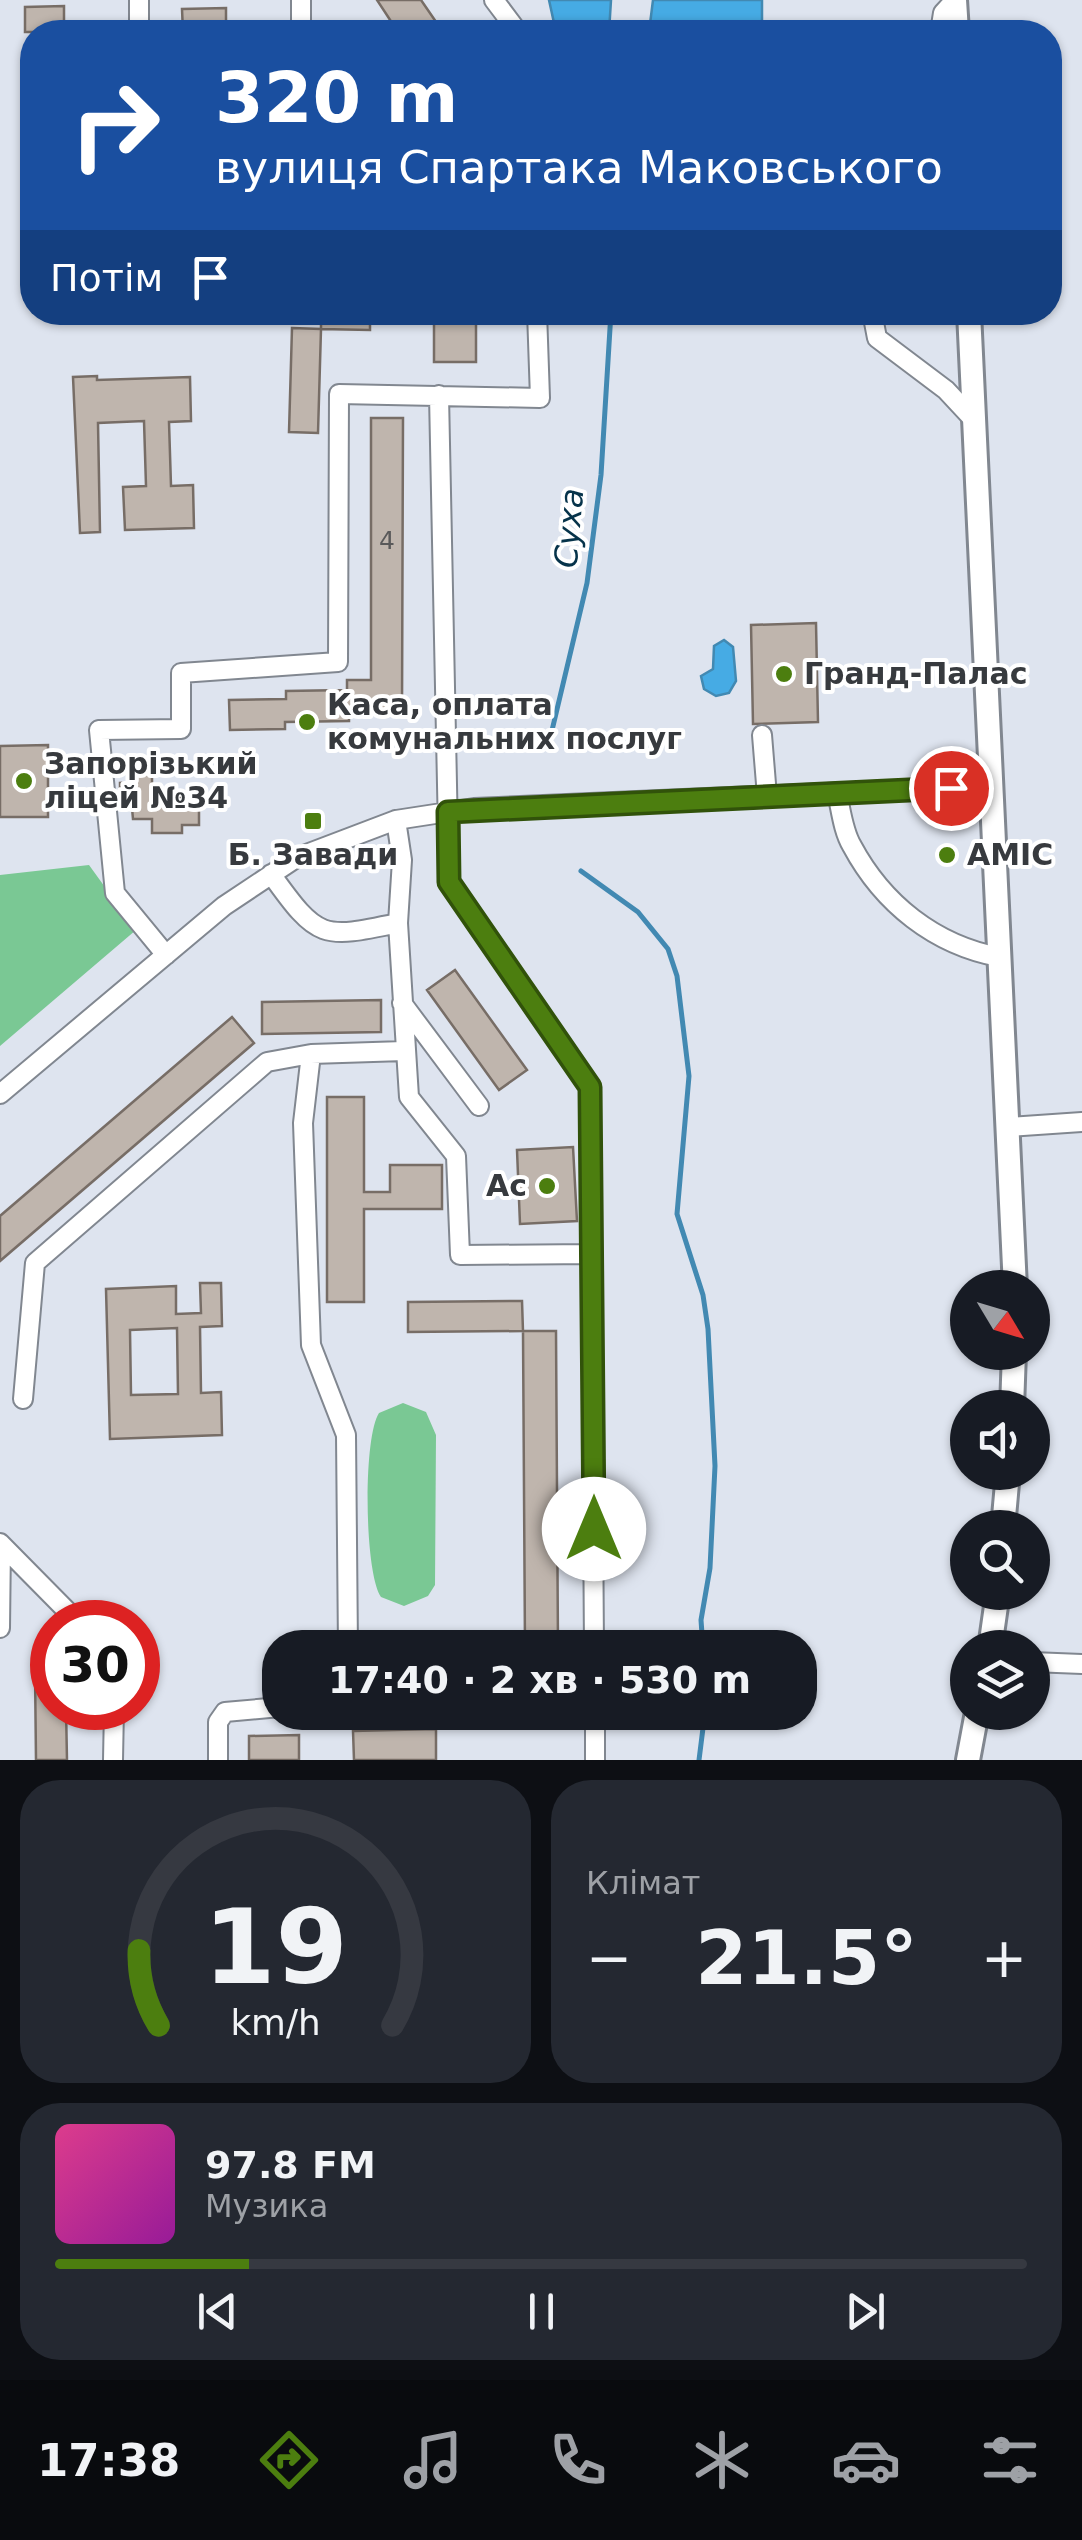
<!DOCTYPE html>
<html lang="uk">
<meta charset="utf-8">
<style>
:root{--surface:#171b24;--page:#242831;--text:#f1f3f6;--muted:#9ea1a6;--line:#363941;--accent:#4c7e0f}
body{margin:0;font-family:"DejaVu Sans",sans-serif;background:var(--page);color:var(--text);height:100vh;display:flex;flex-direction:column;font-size:38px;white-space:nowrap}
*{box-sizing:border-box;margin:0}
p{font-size:32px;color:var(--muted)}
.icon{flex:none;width:55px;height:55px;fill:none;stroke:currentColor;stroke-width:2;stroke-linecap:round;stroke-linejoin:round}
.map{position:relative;height:1760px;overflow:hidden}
.sheet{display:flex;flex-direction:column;gap:20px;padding:20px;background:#0d0f14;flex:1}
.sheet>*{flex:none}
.hud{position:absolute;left:20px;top:20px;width:1042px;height:305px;border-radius:40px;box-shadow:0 2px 8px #0004;background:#1a4fa0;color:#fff;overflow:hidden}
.needle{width:65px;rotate:128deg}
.controls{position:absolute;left:950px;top:1270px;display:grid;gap:20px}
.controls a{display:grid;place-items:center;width:100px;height:100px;border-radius:50%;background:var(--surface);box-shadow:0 2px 8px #0004;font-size:50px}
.speed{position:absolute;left:30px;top:1600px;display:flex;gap:20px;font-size:50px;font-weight:700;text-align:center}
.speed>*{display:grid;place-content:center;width:130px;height:130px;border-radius:50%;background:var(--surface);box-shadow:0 2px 8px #0004;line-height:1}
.speed .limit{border:15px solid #d22;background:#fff;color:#111}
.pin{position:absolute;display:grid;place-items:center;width:85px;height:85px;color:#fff;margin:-42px;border:5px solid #fff;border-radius:50%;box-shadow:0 2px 10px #0007}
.me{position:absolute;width:110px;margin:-55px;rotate:0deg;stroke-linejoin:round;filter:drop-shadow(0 0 8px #0008)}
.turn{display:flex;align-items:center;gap:35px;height:210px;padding:0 30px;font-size:45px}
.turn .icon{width:130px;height:130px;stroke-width:2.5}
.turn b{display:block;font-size:70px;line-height:85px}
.then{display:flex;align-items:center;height:95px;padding:0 30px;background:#0003;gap:20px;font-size:38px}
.big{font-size:75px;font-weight:600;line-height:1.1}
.sheet .widget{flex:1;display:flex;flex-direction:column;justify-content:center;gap:15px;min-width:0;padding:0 35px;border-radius:40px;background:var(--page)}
.sheet .dial{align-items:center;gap:0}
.dial svg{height:260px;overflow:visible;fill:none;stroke:var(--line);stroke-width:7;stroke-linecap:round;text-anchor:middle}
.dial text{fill:var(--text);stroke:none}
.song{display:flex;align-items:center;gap:30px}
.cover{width:120px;height:120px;border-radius:15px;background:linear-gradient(135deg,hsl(330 70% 55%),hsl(300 70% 35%))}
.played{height:10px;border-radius:5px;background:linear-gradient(90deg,var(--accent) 20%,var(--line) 20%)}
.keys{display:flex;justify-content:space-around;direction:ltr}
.heat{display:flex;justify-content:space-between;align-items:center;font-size:55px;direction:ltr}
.sheet .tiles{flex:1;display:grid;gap:20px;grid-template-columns:1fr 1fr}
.widget:last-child{grid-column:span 2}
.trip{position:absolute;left:262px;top:1630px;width:555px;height:100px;border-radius:40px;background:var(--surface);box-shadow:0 2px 8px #0004;font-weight:600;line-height:100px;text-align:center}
.tabs{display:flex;height:160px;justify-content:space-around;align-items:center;background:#090b0e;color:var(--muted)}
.tabs .icon{width:70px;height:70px}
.tabs .current{color:var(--accent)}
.tabs b{font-size:45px;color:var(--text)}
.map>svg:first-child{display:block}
</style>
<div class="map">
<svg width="1082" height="1760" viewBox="0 0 1082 1760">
<rect width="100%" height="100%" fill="#dee4ef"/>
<path fill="#7ac894" d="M89,865l47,65 -136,116v-171z
M403,1403l23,9 10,23 -1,150 -7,11 -24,10 -23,-9c-17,-25 -18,-160 -2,-184z"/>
<path fill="#46abe4" stroke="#4289b2" stroke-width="2.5" d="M549,0h62l-2,32h-53z
M653,0h109v32h-113z
M724,640l9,7 3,34 -7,12 -13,3 -12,-7 -3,-13 12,-7 1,-23z"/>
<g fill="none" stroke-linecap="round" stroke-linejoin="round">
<path stroke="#4289b2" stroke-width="5" d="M549,743l38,-160 14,-108 10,-163
M581,871l57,41 30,37 9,27 12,100 -12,138 26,81 5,34 7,137 -5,102 -9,52 2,28
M699,1760l6,-48"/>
</g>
<path fill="#bfb5ad" stroke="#776d66" stroke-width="2.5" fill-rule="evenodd" d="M377,0h44l22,32h-45z
M64,6v26h-39v-25z
M226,8v24h-43l-1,-23z
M321,312h49v18l-49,-1z
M434,312h42v50h-42z
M292,328l29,1 -3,104 -29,-1z
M97,376v4l93,-3 1,44 -22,1 2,64 22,-1 1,43 -69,2 -2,-43 23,-1 -2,-65 -46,2 2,109 -20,1 -7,-156z
M371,418h32l-1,294 -53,1v8l-64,1v7l-55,1 -1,-30 57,-1v-8l61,-1v-10h24z
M816,623l2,99 -65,2 -2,-99z
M48,745v72h-48v-71z
M134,775h18v19l29,-1v7h18v25h-17v8h-30v-14h-19l-1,-11h-12v-25l13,-1z
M455,970l72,100 -28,20 -72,-100z
M381,1000v32l-119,2v-32z
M232,1017l22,26 -254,218v-45z
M327,1097h37v95h26v-27h52v44h-78v93h-37z
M573,1147l4,74 -57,3 -3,-74z
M200,1283h21l1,43 -22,1 1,66 20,-1 1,43 -112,4 -4,-150 70,-3v28l25,-1zM177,1328l1,66 -47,1 -1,-65z
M522,1301l1,30 -115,1v-30z
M523,1331h33l2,317h-33z
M35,1670h17v38h14l1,52h-31z
M436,1729v31h-82l-1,-29z
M299,1735v25h-50v-24z"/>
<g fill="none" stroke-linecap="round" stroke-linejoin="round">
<g stroke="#818790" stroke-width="22">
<path id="minor" d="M494,0l24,32
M139,32v-32
M301,32v-32
M940,32l3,-19 12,-13
M872,312l5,26 69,52 27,29
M439,395l10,487 141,205 4,561
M762,735l5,61
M837,793c4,17 6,38 15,53 31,58 83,99 147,111
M396,820l6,40 -4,63 11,174 47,59 4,99 131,-1
M271,874c47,66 51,65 127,49
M166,955l-51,-62 -16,-163 82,-1v-56l157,-11 1,-268 201,4 -3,-86
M402,1003l77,103
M0,1094l224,-188 72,-48 100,-38 78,-12 515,-22
M1009,1127l73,-5
M23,1399l12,-136 232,-201 44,-8
M0,1543l78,79
M0,1628l1,-84
M348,1648l-2,-213 -35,-90 -8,-222 8,-69 93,-3
M1032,1662l50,2
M595,1712v48
M113,1760l1,-52
M218,1760v-38l7,-10 55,-5"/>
</g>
<g stroke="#818790" stroke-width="28">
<path id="major" d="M955,0l2,32
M969,312l46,976
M1012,1408l2,-56
M1003,1528l5,-56
M990,1648l8,-56
M968,1760l9,-48"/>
</g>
<use href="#minor" stroke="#fff" stroke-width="18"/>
<use href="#major" stroke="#fff" stroke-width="22"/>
</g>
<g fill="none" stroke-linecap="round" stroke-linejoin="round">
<g stroke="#31520a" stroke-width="25">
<path id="route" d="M594,1529l-4,-442 -141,-205 -1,-70 503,-24"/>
</g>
<use href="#route" stroke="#4c7e0f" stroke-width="18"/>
</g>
<g fill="#4c7e0f" stroke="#fff" stroke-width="4">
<circle cx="784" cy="674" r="10"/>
<circle cx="307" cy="722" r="10"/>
<circle cx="24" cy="781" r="10"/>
<rect x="303" y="811" width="20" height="20" rx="5"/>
<circle cx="947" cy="855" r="10"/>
<circle cx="547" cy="1186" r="10"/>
</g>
<g text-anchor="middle" stroke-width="8" stroke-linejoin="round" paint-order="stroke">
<g font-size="25" fill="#59595a">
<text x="387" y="549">4</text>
</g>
<g font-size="30" font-weight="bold" fill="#373a3e" stroke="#fff" text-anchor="start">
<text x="804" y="684">Гранд-Палас</text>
<text x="327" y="715">Каса, оплата<tspan x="327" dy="34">комунальних послуг</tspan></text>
<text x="44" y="774">Запорізький<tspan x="44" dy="34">ліцей №34</tspan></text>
<text x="313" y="865" text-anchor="middle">Б. Завади</text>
<text x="967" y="865">AMIC</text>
<text x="527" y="1196" text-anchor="end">Ас</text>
</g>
<g font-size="32" font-style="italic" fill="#06334a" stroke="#fff">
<text transform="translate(569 528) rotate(-85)" y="11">Суха</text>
</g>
</g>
</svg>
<div class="controls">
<a><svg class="needle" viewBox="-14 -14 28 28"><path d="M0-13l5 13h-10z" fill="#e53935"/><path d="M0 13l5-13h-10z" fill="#9ea1a6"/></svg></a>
<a><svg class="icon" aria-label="sound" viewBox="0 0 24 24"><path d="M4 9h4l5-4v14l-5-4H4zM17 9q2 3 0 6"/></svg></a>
<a><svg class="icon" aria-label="search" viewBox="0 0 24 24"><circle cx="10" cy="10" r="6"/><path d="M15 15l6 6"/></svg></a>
<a><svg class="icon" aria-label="layers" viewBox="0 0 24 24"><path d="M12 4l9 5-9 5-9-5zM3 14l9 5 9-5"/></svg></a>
</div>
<div class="speed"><div class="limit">30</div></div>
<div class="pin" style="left:951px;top:788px;background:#d93025"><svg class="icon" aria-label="arrive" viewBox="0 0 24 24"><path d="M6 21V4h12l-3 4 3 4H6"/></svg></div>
<svg class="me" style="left:594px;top:1529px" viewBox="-20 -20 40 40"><circle r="19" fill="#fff"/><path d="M0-13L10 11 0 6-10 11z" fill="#4c7e0f"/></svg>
<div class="trip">17:40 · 2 хв · 530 m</div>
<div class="hud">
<div class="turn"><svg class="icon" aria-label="right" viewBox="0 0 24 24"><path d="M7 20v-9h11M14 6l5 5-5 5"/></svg><div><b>320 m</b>вулиця Спартака Маковського</div></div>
<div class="then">Потім<svg class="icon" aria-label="arrive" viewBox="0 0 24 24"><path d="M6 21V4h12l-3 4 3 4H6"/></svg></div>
</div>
</div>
<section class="sheet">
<div class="tiles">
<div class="widget dial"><svg viewBox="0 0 100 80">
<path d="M14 69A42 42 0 1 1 86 69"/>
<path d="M14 69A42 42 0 0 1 8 46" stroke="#4c7e0f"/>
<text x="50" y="56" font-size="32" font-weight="700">19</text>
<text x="50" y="72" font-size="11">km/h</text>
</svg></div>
<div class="widget"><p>Клімат</p>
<div class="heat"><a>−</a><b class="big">21.5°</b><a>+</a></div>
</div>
<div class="widget">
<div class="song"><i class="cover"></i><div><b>97.8 FM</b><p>Музика</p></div></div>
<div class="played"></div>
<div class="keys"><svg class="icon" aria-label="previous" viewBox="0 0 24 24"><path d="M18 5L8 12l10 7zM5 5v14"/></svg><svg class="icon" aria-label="pause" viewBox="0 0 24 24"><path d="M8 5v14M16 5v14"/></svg><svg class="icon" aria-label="next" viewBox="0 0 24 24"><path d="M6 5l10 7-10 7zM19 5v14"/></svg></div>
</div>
</div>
</section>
<nav class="tabs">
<b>17:38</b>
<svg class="icon current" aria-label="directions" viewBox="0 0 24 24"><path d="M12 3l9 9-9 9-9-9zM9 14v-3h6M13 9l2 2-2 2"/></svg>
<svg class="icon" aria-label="music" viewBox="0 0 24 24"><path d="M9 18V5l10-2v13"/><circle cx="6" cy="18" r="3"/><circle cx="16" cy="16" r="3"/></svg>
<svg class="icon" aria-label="phone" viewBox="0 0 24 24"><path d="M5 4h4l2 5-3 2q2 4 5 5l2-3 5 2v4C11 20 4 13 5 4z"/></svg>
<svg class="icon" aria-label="climate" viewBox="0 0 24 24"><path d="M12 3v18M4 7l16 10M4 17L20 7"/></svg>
<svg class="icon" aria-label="car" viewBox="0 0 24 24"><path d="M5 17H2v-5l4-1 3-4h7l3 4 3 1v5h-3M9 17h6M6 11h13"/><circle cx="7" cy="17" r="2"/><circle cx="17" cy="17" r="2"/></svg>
<svg class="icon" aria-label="filters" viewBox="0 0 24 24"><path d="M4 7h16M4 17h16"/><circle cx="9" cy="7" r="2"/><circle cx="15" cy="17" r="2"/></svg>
</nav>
